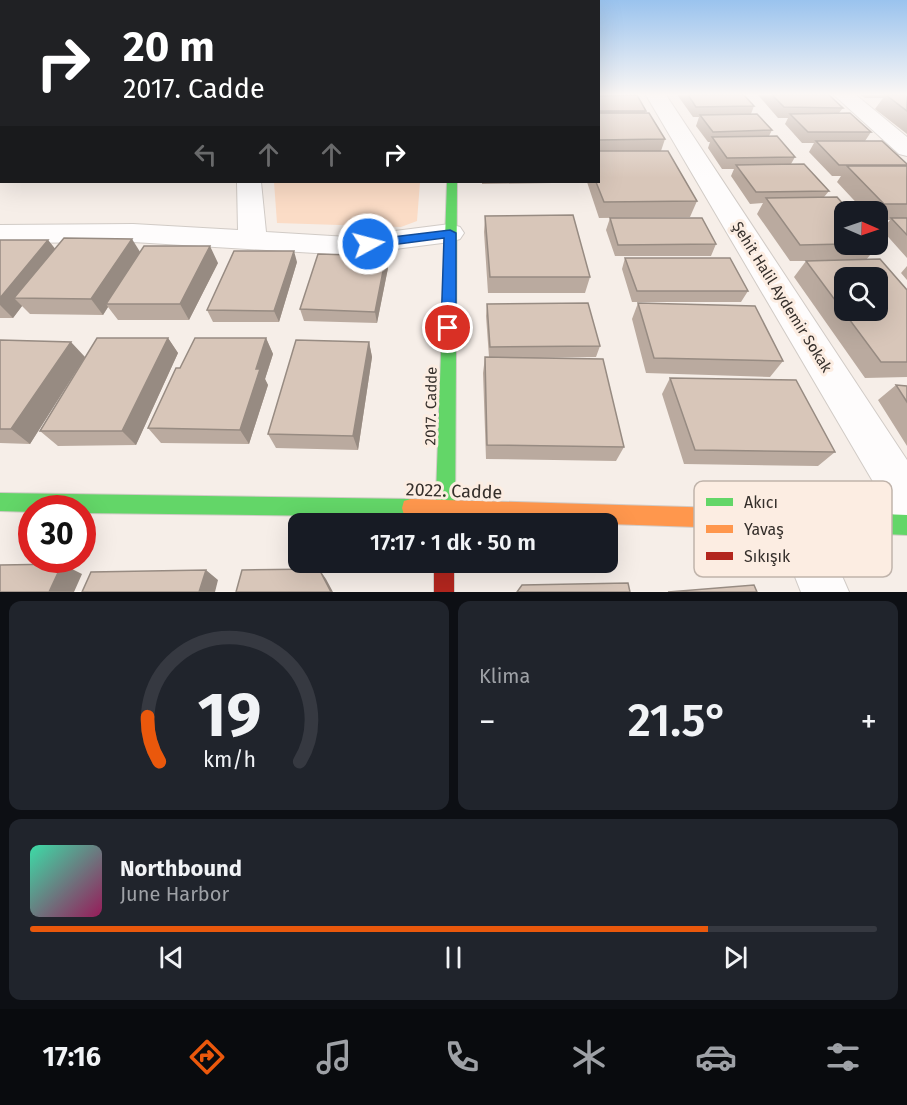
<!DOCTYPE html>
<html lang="tr">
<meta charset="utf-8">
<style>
:root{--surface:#171b24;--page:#20242c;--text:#f1f3f6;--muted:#9ea1a6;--line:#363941;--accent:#ea580c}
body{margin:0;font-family:"Fira Sans",sans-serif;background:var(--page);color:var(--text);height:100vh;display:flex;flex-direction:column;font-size:22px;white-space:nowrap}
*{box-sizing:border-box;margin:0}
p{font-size:20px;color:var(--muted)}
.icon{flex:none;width:33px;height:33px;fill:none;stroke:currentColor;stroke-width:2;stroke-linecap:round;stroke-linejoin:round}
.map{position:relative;height:592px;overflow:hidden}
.sheet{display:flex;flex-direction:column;gap:9px;padding:9px;background:#0d0f14;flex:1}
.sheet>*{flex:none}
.hud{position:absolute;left:0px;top:0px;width:600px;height:183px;box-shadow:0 6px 24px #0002;background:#202124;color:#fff;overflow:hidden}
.needle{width:39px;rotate:92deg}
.tools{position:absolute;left:834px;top:201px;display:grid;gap:12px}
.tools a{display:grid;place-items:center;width:54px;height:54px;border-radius:12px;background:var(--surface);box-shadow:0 6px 24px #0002;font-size:30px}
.speed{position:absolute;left:18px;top:495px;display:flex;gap:12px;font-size:30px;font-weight:700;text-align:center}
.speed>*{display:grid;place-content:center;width:78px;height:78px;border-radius:50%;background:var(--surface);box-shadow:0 6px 24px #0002;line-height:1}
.speed .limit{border:9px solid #d22;background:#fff;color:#111}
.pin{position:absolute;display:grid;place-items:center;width:51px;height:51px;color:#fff;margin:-26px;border:3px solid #fff;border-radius:50%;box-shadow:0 2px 6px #0007}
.me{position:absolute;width:66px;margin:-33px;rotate:83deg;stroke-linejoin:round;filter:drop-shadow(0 0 4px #0008)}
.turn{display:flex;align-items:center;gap:21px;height:126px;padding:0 24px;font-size:27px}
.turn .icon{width:78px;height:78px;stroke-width:2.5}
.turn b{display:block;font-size:42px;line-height:51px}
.lanes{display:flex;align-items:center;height:57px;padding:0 24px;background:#0003;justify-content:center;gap:30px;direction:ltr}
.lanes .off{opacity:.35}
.big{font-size:45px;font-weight:600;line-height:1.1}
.sheet .card{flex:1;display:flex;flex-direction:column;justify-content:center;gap:9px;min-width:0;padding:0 21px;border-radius:12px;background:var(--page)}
.sheet .dial{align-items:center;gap:0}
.dial svg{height:156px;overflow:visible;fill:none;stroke:var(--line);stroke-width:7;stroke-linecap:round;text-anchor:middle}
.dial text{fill:var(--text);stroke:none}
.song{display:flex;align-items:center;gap:18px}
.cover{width:72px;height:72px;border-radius:9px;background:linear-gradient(135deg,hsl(160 70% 55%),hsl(330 70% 35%))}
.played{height:6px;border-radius:3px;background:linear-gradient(90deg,var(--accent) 80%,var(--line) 80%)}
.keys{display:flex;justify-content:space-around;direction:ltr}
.heat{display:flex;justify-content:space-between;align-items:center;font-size:33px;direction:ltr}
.sheet .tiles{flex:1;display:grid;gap:9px;grid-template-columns:1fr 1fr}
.card:last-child{grid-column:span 2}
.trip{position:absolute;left:288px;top:513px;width:330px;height:60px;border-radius:12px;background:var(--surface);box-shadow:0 6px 24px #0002;font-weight:600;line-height:60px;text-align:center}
.dock{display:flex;height:96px;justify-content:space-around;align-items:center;background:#090b0e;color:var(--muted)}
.dock .icon{width:42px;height:42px}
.dock .current{color:var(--accent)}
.dock b{font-size:27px;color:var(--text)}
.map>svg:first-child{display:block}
</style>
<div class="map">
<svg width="907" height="592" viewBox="0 0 907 592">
<rect width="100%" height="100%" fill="#f6eee8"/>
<path fill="#fbdcc6" d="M274,182h146l-3,39 -16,6 -124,-4z"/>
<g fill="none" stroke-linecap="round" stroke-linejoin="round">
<g stroke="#d1cbc6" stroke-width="2">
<path id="street" d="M646,95h20l241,365v61l-15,-7z
M834,95h22l51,42v19l-8,-2z
M237,182h24l5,50 82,5 102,-13 10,3 4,6 -4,6 -10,3 -102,13 -215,-13 -133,1v-18l133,-1 105,6z
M795,499l16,6 38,87h-48l-28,-71 6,-16z"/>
</g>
<g stroke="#d1cbc6" stroke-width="2">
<path id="fast" d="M447,182h10l-2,342h-20z
M0,493l411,6 7,2 2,7 -2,7 -7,2 -329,-4v-5h-50v4l-32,-1z
M755,509l152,6v20l-152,-6 -7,-3 -3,-7 3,-7z"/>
</g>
<g stroke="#d1cbc6" stroke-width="2">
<path id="slow" d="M411,499l344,10 7,3 3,7 -3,7 -7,3 -344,-12 -7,-2 -2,-7 2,-7z"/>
</g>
<g stroke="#d1cbc6" stroke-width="2">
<path id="jam" d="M434,562h20v30h-20z"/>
</g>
<use href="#street" fill="#fefcfc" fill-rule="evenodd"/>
<use href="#fast" fill="#63d668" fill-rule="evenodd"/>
<use href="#slow" fill="#ff974d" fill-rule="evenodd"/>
<use href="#jam" fill="#b3261e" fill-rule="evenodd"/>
</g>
<path fill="#baaa9f" d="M598,95h36l12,16 -1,2 20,26 -4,12 36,50 -7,16 -91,1 -12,-36h11z
M678,95h10l66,11 -3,8 21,16 -3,6 26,21 -4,7 38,27 -5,6 20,47h34v-2l1,2 -13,16 41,30v87l-42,1 -71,-101 12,-16h8h-24l-33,-47 6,-11 -13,1 -19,-28 3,-7h-12l-14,-21 2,-6h-2l-12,-16 3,-9h-6l-15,-21z
M758,95h71l14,13 -4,5 32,19 -6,9 42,23v94l-25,-28 8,-10h-12v-8h-13l-28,-30 4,-6h-9l-23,-24 5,-9h-12l-17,-19 3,-6h-10z
M861,95h46v39l-32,-25 8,-11h-18z
M482,182h71v1l-71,1z
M485,216l105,61 -5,16h-97l-4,-61z
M610,218l106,26 -5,12h-96l-9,-26z
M0,240h48l7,9 85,3 78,11 -29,57h-71l-10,-13 -5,8 -73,-1 -8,-8 -9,12h-13z
M625,258l123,33 -7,11h-109l-10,-33z
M297,262l-18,60h-66l-6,-12z
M907,266v14l-6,-7z
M388,268l-11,55 -73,-2 -4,-12z
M638,303l145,58 -13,16 -124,-4 -14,-54z
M487,304l113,42 -4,11 -63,1 91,89 -8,14 -130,-2 -3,-86 2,-16h4l-3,-41z
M168,338l10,15 -42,92 -78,1 -18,-15 40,-66 -50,79 -30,-1v-103l85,17z
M266,338l7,16 -8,25 3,6 -19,59 -88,-1 -13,-15 32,-60z
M369,342l3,15 -14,93 -82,-2 -8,-14z
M670,378l165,74 -17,14 -134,-2 -22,-70z
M896,385l11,1v60l-29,-46z"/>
<path fill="#978b82" d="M0,112h2v16l-2,1z
M132,239l10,16 -36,49 2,3 -5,8 -12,-16z
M48,240l13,16 -47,42 8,8 -9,12 -13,-13v-7z
M210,246l8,17 -29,57 -9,-16z
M294,251l3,11 -18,60 -5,-11z
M386,256l2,12 -11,55 -2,-11z
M168,338l10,15 -42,92 -14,-14z
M266,338l7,16 -8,25 3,6 -19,59 -9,-14 16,-61z
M71,342l14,15 -55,87 -19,-15z
M369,342l3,15 -14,93 -5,-14z
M62,564l20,10 -8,18h-25z
M319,569l7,10 7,13h-2z
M206,570l12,10 -3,12h-16z"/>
<path fill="#d8c6b9" stroke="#978b82" stroke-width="1.5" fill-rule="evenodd" d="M0,95h2v17h-2z
M637,95l9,16h-48v-15z
M688,95h56l10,11 -58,1z
M772,95h57l14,13 -59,-1z
M886,95h21v16z
M598,113h51l16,26 -67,1z
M850,113l21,19h-63l-18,-18z
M757,114l15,16 -59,2 -13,-17z
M777,136l18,21 -68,1 -15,-21z
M816,141h66l25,23v1h-68z
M598,151h70l29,50 -93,1 -8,-20h2z
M804,164l25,27 -73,1 -20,-27z
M847,166h60v38h-23z
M837,197l13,15h-6v32l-44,1 -34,-47z
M573,215l17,62h-100l-5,-61z
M610,218h92l14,26 -98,1z
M891,218h16v17z
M64,238l68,1 -41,60 -77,-1z
M0,240h48l-48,58z
M144,246h66l-30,58h-74z
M234,251h60l-20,60 -67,-1z
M318,254l68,2 -11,56 -75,-3z
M625,258h105l18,33h-111z
M880,259l27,31v72h-26l-75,-101zM844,278h34v32h-34z
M588,303l12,43 -110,1 -3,-43z
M638,303l117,3 28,55 -129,-3z
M97,338h71l-46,93h-82z
M195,338h71l-10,31h4l-20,61 -92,-2 28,-60h4z
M0,340l71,2 -60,87h-11z
M296,340l73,2 -16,94 -85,-2z
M485,357l118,2 21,88 -137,-2z
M670,378l126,2 39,72 -140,-2z
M896,385l11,1v16z
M62,564l-13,28h-49v-27z
M319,569l12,23h-95l6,-22z
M206,570l-7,22h-117l9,-20z
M628,583l2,9h-113l5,-7z
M754,585l3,7h-89z"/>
<linearGradient id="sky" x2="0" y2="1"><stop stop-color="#9ac3ee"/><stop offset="0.53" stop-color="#fbf7f5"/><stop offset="1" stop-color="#fbf7f5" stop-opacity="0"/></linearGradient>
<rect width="907" height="178" fill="url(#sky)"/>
<path fill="#1a73e8" stroke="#114b97" stroke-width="1.5" d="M450,230l6,3v95l-2,4h-11l-2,-4 3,-90 -76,10 -6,-4 6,-4z"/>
<g text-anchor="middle" stroke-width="6" stroke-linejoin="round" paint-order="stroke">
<g font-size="15" fill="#352f2b" stroke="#fcede2">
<text transform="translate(782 297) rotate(58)" y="5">Şehit Halil Aydemir Sokak</text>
<text transform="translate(431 406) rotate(-89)" y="5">2017. Cadde</text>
</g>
<g font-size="18" fill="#352f2b" stroke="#fcede2">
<text transform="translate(454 491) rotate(2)" y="6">2022. Cadde</text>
</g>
</g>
<rect x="694" y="481" width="198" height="96" rx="9" fill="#fcede2" stroke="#c0b4ab" stroke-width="1.5"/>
<rect x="706" y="498" width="27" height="8" fill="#63d668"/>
<rect x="706" y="525" width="27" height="8" fill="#ff974d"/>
<rect x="706" y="552" width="27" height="8" fill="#b3261e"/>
<g font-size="16" fill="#352f2b">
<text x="744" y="508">Akıcı</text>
<text x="744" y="535">Yavaş</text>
<text x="744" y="562">Sıkışık</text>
</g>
</svg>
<div class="tools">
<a><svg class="needle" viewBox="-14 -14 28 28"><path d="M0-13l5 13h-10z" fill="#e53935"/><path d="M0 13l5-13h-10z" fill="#9ea1a6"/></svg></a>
<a><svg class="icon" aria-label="search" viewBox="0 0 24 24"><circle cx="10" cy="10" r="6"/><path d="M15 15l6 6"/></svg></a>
</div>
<div class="speed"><div class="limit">30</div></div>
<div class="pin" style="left:448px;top:328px;background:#d93025"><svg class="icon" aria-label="arrive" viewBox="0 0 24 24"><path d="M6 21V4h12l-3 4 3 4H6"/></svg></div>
<svg class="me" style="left:368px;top:244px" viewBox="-20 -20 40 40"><circle r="17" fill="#1a73e8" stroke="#fff" stroke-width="3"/><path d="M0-11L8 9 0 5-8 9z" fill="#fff"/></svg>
<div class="trip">17:17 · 1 dk · 50 m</div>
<div class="hud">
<div class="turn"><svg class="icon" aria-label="right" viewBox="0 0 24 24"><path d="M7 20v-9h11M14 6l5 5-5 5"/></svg><div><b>20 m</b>2017. Cadde</div></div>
<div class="lanes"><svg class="icon off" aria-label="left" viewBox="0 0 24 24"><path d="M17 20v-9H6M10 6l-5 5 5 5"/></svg><svg class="icon off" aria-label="ahead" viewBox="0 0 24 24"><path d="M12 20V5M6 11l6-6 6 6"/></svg><svg class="icon off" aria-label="ahead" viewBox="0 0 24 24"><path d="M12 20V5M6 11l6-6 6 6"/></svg><svg class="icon" aria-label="right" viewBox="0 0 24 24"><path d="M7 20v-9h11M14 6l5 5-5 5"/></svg></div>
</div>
</div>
<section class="sheet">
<div class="tiles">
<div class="card dial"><svg viewBox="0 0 100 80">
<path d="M14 69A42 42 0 1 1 86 69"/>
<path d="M14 69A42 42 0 0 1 8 46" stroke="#ea580c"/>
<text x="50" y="56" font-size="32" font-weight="700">19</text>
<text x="50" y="72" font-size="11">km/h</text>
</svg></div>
<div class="card"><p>Klima</p>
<div class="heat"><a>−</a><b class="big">21.5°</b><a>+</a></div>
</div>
<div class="card">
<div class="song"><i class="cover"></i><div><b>Northbound</b><p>June Harbor</p></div></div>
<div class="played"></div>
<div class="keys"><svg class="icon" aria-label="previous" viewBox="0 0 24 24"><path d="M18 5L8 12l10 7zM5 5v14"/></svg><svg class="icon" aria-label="pause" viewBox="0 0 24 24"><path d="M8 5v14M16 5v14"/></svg><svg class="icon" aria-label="next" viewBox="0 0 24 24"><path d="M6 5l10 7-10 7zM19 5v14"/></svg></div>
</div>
</div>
</section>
<nav class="dock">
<b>17:16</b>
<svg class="icon current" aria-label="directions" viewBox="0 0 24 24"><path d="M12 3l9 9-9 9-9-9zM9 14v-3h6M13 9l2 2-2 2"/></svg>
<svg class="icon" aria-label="music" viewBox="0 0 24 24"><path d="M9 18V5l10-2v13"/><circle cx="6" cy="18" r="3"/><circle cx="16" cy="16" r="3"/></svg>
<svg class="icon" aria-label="phone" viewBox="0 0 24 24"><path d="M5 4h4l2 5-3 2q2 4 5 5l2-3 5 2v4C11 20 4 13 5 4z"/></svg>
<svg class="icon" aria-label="climate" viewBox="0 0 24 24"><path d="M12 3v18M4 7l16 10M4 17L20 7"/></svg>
<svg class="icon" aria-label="car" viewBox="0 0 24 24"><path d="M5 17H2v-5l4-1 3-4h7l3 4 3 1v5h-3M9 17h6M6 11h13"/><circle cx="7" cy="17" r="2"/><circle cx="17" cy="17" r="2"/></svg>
<svg class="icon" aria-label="filters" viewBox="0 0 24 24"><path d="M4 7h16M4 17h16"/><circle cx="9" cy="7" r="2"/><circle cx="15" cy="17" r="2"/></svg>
</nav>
